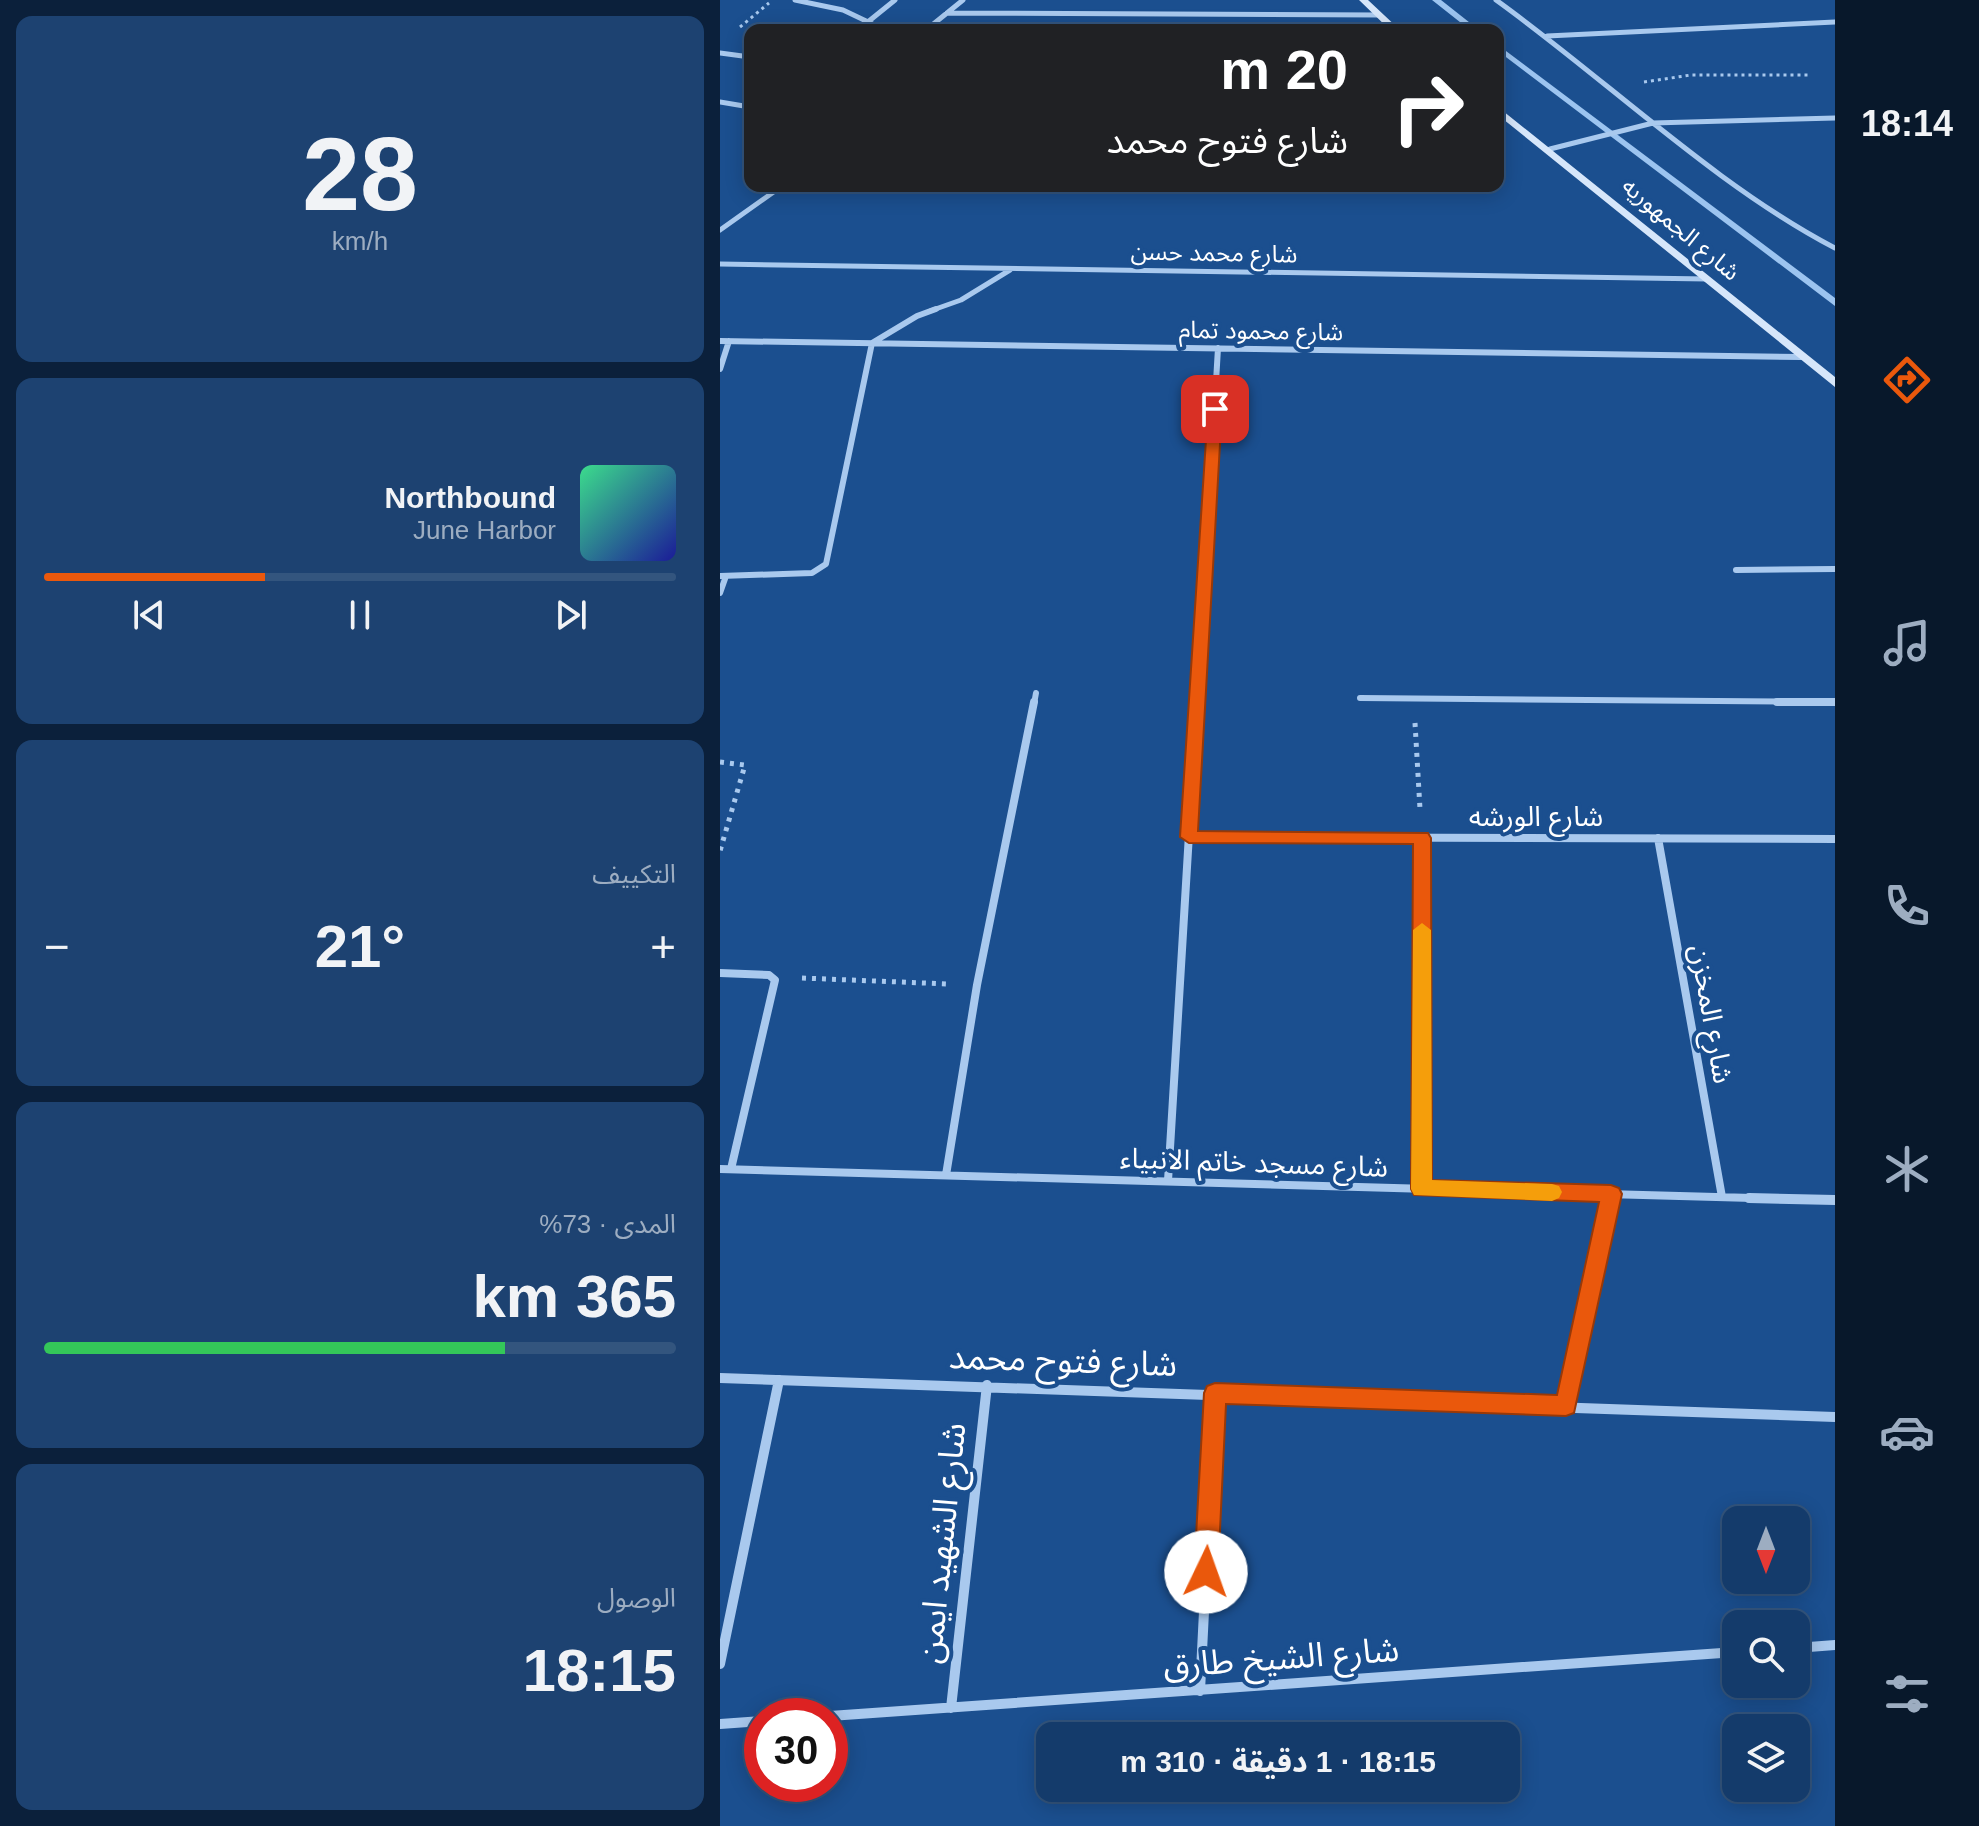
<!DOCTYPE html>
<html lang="ar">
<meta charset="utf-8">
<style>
:root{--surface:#143b6b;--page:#1d4271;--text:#f1f3f6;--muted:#9dadc1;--line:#33557e;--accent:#ea580c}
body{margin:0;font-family:Arial,"Noto Sans Arabic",sans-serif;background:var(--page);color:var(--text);direction:rtl;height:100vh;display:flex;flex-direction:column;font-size:30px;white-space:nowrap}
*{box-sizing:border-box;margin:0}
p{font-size:26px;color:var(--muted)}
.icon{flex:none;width:44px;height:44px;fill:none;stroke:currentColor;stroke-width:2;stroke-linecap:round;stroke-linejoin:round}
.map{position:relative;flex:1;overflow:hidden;direction:ltr}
.side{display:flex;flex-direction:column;gap:16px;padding:16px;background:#0b203b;width:720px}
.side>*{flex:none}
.top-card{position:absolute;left:24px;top:24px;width:760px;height:168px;border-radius:16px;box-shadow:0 4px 20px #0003,0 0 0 2px var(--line);direction:rtl;background:#202124;color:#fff;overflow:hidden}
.needle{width:52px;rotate:180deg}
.controls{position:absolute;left:1002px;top:1506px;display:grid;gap:16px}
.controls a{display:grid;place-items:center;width:88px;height:88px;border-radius:16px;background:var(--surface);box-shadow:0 4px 20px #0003,0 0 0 2px var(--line);font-size:40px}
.speed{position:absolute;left:24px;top:1698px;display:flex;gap:16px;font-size:40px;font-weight:700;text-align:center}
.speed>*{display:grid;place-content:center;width:104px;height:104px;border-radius:50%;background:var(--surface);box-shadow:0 4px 20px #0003,0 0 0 2px var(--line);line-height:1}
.speed .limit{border:12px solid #d22;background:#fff;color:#111}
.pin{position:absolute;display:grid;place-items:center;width:68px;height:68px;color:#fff;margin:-34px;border-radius:16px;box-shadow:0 4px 12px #0006}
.me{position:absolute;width:88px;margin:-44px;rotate:3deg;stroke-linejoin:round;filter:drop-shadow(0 0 6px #0008)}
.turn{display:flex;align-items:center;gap:28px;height:168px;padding:0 24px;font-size:36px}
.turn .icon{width:104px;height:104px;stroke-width:2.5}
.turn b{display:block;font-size:56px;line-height:68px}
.big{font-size:60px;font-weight:700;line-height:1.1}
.side .widget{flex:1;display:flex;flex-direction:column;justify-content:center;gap:12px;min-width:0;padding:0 28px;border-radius:16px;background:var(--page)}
.side .dial{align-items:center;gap:0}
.dial b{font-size:104px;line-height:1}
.song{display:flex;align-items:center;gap:24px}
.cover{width:96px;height:96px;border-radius:12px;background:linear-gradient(135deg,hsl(150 70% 55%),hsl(240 70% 35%))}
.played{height:8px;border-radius:4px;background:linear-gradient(90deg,var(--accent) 35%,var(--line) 35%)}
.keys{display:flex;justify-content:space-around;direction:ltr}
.heat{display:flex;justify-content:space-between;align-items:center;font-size:44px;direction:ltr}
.charge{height:12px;border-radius:6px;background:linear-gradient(90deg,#34c759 73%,var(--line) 0)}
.trip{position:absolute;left:316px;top:1722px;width:484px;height:80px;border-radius:16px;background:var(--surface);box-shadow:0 4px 20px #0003,0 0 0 2px var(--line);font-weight:700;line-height:80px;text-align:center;direction:rtl}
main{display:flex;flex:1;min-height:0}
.tabs{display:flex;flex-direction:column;width:144px;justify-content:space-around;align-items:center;background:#08182b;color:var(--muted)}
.tabs .icon{width:56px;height:56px}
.tabs .selected{color:var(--accent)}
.tabs b{font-size:36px;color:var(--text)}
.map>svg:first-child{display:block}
</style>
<main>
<nav class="tabs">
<b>18:14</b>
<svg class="icon selected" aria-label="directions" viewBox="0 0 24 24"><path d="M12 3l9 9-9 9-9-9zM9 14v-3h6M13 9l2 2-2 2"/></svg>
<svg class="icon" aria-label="music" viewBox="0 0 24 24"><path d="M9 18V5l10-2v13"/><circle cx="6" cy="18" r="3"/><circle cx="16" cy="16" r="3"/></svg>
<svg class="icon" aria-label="phone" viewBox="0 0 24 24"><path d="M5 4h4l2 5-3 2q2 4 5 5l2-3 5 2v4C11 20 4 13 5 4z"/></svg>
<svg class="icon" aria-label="climate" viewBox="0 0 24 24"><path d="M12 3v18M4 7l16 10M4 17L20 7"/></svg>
<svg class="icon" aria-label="car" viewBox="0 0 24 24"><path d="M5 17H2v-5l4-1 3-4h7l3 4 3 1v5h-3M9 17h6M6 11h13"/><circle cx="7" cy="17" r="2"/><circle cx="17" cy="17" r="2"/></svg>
<svg class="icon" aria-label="filters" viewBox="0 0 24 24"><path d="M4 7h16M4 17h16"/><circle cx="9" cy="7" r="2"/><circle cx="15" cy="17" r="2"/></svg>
</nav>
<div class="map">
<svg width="1115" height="1826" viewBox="0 0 1115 1826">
<rect width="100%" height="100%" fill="#1b4f8f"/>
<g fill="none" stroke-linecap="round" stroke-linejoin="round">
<path fill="#9cc4f0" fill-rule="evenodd" d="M712,0h9l38,30h-9z
M778,45l337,253v8l-337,-255z"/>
<path stroke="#a9c9ee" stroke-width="3" stroke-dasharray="3 4" stroke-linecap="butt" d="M20,27l29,-24
M924,82l47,-7h119"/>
<path stroke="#a9c9ee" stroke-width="5" stroke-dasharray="4 6" stroke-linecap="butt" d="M695,723l5,86
M0,762l25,3 -25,86
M82,978l146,6"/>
<path stroke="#a9c9ee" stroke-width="5" d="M75,0l48,10 42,20
M776,0c110,79 220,186 339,248
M227,13l432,2
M149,21l26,-21
M206,30l37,-30
M827,36l288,-14
M0,53l30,4
M0,102l30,5
M830,149l103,-26 182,-5
M0,230l62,-44
M0,264l987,15
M210,311l31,-11 49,-30"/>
<path stroke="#a9c9ee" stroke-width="6" d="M0,341l1081,16
M0,369l9,-28
M1016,570l99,-1
M0,576l92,-3 14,-9 46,-221 45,-27 19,-7
M0,593l6,-17
M640,698l475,4
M314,704l2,-11
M477,704l21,-356"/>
<path stroke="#a9c9ee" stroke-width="8" d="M1057,702h58
M469,837l646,2
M938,838l64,359
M0,973l49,2 6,5 -44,189
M0,1169l1101,31
M226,1175l31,-190 57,-283
M448,1181l29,-479
M701,1189l1,-351
M890,1200l1,-6"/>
<path stroke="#a9c9ee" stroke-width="10" d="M1029,1198l86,2
M0,1378l1115,39
M846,1405l44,-207
M1076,1648l39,-3
M0,1664l59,-284
M480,1691l15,-298
M231,1708l36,-323
M110,1716l906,-64
M0,1724l42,-3"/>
<path fill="#d6e6fa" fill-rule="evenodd" d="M639,0h9l32,30h-10z
M778,107l337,270v10l-337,-272z"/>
</g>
<path fill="#ea580c" stroke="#983908" stroke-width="2" d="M495,405l7,4 -24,422 230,2 3,5 1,342 179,5 8,3 3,6 -48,219 -8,3 -340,-12 -8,168 -4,8 -8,4 -8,-4 -4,-8 10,-179 3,-7 8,-3 342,12 42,-193 -185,-7 -3,-6 2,-345 -224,-1 -9,-6 28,-428z"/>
<path fill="#f59e0b" d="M702,923l9,7 1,250 120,4 7,2 3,6 -3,6 -7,3 -138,-6 -3,-6 2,-259z"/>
<g text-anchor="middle" stroke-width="8" stroke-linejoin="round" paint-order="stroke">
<g font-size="24" fill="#fff" stroke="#1b4f8f">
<text transform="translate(961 229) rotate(40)" y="8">شارع الجمهوريه</text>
<text transform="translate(494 253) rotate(1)" y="8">شارع محمد حسن</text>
<text transform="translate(541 331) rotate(1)" y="8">شارع محمود تمام</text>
</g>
<g font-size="28" fill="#fff" stroke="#1b4f8f">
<text x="816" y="826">شارع الورشه</text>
<text transform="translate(992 1014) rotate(80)" y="10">شارع المخزن</text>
<text transform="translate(534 1162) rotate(2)" y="10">شارع مسجد خاتم الانبياء</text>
</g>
<g font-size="34" fill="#fff" stroke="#1b4f8f">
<text transform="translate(343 1360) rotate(2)" y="12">شارع فتوح محمد</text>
<text transform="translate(221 1543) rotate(-84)" y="12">شارع الشهيد ايمن</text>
<text transform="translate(561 1657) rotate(-4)" y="12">شارع الشيخ طارق</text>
</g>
</g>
</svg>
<div class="controls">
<a><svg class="needle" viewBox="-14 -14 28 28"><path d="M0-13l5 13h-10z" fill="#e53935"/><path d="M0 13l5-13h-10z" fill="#9dadc1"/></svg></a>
<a><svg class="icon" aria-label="search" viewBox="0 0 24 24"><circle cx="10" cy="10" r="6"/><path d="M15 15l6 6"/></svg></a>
<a><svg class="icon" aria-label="layers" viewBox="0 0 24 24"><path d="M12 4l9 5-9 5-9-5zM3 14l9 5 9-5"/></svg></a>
</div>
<div class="speed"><div class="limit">30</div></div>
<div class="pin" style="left:495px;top:409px;background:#d93025"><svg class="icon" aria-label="arrive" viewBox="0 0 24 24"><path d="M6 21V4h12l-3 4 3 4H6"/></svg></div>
<svg class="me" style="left:486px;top:1572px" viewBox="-20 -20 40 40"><circle r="19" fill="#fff"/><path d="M0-13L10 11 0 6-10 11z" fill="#ea580c"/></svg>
<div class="trip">18:15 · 1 دقيقة · 310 m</div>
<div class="top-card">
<div class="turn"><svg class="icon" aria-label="right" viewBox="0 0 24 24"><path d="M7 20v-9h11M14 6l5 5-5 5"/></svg><div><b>20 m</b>شارع فتوح محمد</div></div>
</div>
</div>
<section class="side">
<div class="widget dial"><b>28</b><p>km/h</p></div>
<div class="widget">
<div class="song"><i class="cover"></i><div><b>Northbound</b><p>June Harbor</p></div></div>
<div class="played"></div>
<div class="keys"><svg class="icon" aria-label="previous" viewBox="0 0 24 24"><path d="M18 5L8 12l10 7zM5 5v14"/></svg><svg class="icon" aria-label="pause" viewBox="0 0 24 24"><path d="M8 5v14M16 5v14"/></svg><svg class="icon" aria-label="next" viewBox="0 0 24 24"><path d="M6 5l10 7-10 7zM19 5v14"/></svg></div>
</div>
<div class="widget"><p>التكييف</p>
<div class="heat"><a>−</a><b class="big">21°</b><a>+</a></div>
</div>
<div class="widget"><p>المدى · 73%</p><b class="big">365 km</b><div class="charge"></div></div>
<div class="widget"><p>الوصول</p><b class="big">18:15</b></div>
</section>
</main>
